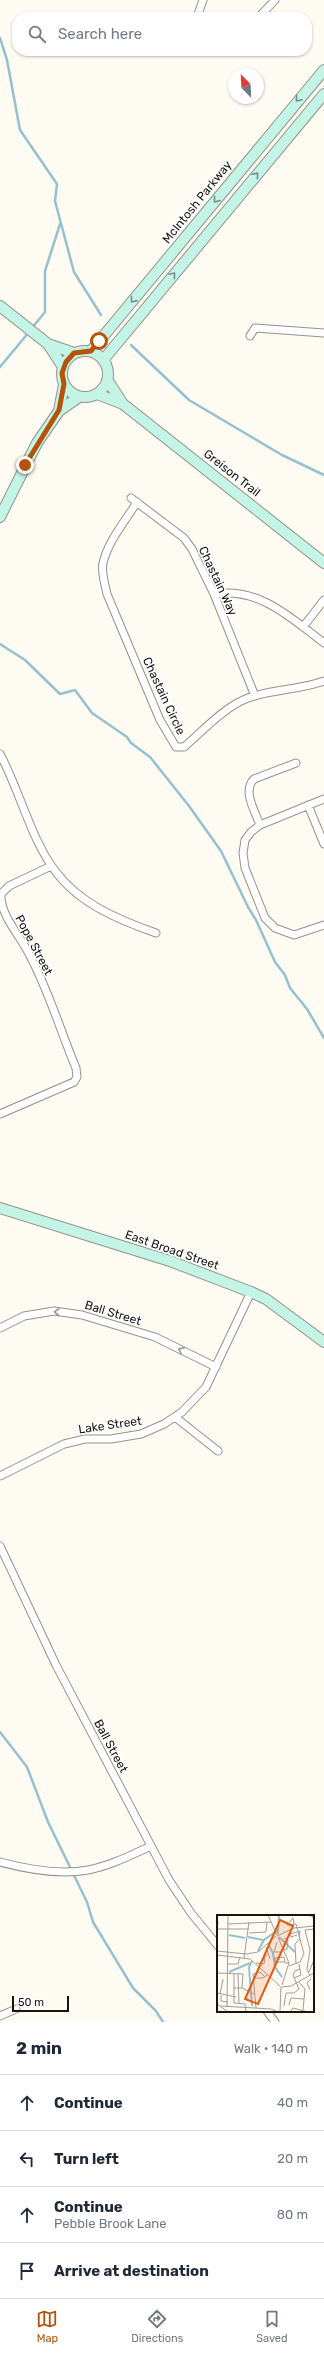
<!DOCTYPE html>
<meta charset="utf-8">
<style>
:root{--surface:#fff;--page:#f6f6f7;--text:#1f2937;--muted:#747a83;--line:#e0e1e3;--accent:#b45309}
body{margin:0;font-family:Rubik,sans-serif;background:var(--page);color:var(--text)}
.compass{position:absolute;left:228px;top:68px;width:36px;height:36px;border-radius:50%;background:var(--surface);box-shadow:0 1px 3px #0004;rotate:336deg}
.scale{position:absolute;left:12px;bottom:10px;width:57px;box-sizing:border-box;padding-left:4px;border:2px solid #151411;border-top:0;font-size:11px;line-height:14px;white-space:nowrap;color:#151411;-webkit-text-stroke:3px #fff;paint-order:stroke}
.stop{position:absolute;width:12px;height:12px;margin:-9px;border:3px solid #b45309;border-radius:50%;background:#fff}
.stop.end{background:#b45309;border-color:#fff;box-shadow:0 1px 4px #0008}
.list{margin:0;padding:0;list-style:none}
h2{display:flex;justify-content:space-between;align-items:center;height:52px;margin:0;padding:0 16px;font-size:17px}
h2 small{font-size:13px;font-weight:400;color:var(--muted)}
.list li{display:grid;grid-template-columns:26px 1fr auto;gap:12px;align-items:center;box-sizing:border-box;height:56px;padding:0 16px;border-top:1px solid var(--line)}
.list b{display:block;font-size:15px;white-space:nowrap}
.list p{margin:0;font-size:13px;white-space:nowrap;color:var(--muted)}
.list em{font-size:13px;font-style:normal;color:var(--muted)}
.icon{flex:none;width:22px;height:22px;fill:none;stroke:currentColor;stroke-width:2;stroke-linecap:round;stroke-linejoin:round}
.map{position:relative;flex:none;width:324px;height:2022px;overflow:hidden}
.search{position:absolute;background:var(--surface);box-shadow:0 1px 3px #0004;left:12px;right:12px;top:12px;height:44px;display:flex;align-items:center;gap:10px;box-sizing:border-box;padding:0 14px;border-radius:16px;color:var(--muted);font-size:15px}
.sheet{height:276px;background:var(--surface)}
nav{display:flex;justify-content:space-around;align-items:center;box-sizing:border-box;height:56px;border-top:1px solid var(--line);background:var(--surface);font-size:11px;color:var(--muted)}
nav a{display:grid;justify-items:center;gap:2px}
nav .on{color:var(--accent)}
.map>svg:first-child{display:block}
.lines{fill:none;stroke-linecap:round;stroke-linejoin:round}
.stream{stroke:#96c1d0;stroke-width:2.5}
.street-casing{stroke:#94928a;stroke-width:9}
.secondary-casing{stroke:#94928a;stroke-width:12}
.street{stroke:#fff;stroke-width:7}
.secondary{stroke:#c4f4e6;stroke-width:10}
.oneway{stroke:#758f86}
.oneway2{stroke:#969594}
.route{stroke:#b45309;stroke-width:5}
.labels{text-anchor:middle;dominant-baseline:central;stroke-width:3.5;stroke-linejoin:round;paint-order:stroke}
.street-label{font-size:12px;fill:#151411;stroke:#fff}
.inset-river{fill:none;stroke:#96c1d0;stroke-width:2}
.inset-road{fill:none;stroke:#a19f99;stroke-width:1}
.view{fill:#e8590c;fill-opacity:0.15;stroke:#e8590c;stroke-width:2}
.inset-edge{fill:none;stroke:#151411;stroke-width:2}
</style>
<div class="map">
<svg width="324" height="2022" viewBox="0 0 324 2022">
<rect width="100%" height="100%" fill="#fefbf3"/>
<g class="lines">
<path class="stream" d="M0,38L7,60L20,130L57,184L55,201L74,272L101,315
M32,328L45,312V271L60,224
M131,345L189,400L282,455L324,475
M0,367L29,332
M0,644L25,660L60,694L75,690L92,713L127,737L131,743L150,757L189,806L221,851L248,907L256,920L275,962L285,975L290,988L307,1009L324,1038
M0,1732L27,1767L48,1822L87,1902L93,1922L133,1988L156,2011L163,2022"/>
<defs>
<path id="street" d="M197,17L203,0
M259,17L275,0
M250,336L255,328L324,333
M131,498L184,538L192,549L214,594L255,696
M137,502C126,520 108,541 103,563C101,573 105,584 107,594L160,720L176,747H184C204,730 224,707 248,698C273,689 299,690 324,681
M214,594C259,587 290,617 324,643
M303,627L324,600
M0,754C20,791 31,840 56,872C80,904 119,920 156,933
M324,799L260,825L251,832L245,840L243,853L245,868L265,918L275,928L294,935L324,925
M308,805L324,844
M260,825C255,811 242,791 254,779L296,763
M0,1114L74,1082L77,1077L76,1068C60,1030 48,988 28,952C19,934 0,915 1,894L9,886L51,866
M0,1328L24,1316L54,1311L82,1315L155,1337L216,1367
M175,1417L218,1451
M0,1476L64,1444L85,1439H111L141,1434L164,1424L182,1412L206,1387L251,1292
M0,1546L56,1665L169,1880L191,1913L218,1946
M0,1862C26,1869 61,1875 88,1870C110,1866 131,1855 151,1846
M267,2011L275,2022
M0,2016L16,2009"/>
<path id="secondary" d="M0,306L48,344L74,353
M48,344L63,367
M62 374a23 23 0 1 1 46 0a23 23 0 1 1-46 0Z
M91,351L324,70
M104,359L324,94
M108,381L123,404L324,563
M97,394L123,404
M59,411L64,384
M0,517L37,443L59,411L79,397
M0,1208L170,1261L251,1292L266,1299L324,1342"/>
</defs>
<use href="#street" class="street-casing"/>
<use href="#secondary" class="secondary-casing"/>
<use href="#street" class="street"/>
<use href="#secondary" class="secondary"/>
</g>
<defs><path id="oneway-chevron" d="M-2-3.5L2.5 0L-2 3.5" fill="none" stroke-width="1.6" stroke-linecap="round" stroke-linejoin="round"/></defs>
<g class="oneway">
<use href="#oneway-chevron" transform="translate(298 99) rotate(130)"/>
<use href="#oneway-chevron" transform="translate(256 175) rotate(-50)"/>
<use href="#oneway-chevron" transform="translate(216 200) rotate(129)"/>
<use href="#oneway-chevron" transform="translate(173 275) rotate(-50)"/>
<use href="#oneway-chevron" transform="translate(133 300) rotate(129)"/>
</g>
<g class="oneway2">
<use href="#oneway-chevron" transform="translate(57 1312) rotate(-177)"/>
<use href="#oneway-chevron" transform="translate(181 1350) rotate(-154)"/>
</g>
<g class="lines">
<path class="route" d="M25,465L59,410L64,384L62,373L66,362L74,353L91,351L99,341"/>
</g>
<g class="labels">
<g class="street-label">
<text transform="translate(197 202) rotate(-51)">McIntosh Parkway</text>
<text transform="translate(232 473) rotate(38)">Greison Trail</text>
<text transform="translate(218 581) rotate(65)">Chastain Way</text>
<text transform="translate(164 696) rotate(65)">Chastain Circle</text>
<text transform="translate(34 945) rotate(62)">Pope Street</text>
<text transform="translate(172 1250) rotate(19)">East Broad Street</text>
<text transform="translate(113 1313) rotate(17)">Ball Street</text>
<text transform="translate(110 1425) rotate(-8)">Lake Street</text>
<text transform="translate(111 1746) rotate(62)">Ball Street</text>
</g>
</g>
<g transform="translate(217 1915)">
<rect width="97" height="97" fill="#fefbf3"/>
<path class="inset-river" d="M61,19L62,0M12,20L28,23M31,22L46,25M62,22L78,37M51,29L56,38L58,52L65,62M41,36L47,25L61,15M12,57L33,48M35,91L32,52L35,46"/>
<path class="inset-road" d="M51,0L60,20M87,0L95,1L97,5M11,9L54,7M1,14H32M0,18L1,6M32,18L49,17L50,7M80,20L74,22L73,19L83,16L82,22M60,21L77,13L97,11M61,22L72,48L65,70M60,27L57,37H65M49,32L53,44M64,35L70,34L71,25L67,23M0,36L29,39L41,37L59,21M0,40L33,44L63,71M27,43L32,7M67,47H58V43L67,42L68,48H72M39,48L47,49L48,40H50M11,49H21L23,42M79,49L78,29L83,24M72,51L83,47L87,39L79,9L70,10L76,3L77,9M92,57L97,45V14L88,15L93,35L90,54L93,61M0,58L26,59L25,73M17,59V88L28,89L29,97M21,59L22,88M36,63H46L50,60M77,63L84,60L82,49M82,67L88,74L86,95M65,72L74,71L97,58M16,73H25L37,79M93,75L90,68L94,64M0,78L19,82M3,79L6,64M4,80V86L11,87M0,89L11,97M72,90L74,83L87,84M4,91L54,94L61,97M67,91L69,78H77L82,74L76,60L78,56L83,54M10,92L11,0M39,93L36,59L43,57L48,62M63,97L64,71M73,97L76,93L91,97"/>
<path class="view" d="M63,5L76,11L41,89L28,84Z"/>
<rect width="97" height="97" class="inset-edge"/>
</g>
</svg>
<svg class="compass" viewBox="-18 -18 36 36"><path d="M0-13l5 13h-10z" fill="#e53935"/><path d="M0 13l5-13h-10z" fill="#747a83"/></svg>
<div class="scale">50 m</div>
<div class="stop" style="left:99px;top:341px"></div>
<div class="stop end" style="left:25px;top:465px"></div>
<div class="search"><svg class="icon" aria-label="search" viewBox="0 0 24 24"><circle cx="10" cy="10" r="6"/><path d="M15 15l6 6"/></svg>Search here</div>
</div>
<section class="sheet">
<h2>2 min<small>Walk · 140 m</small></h2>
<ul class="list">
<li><svg class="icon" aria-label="ahead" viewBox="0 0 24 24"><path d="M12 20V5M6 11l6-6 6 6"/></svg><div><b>Continue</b></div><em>40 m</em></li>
<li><svg class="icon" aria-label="left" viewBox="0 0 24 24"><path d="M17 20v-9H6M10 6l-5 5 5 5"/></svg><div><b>Turn left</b></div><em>20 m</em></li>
<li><svg class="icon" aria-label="ahead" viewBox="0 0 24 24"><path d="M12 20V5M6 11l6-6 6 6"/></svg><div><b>Continue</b><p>Pebble Brook Lane</p></div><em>80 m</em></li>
<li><svg class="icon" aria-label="arrive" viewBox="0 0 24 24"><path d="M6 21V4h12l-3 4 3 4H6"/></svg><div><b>Arrive at destination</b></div></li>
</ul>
</section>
<nav>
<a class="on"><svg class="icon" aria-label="map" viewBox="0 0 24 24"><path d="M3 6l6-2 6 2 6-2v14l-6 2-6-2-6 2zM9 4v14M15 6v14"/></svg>Map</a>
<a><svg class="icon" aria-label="directions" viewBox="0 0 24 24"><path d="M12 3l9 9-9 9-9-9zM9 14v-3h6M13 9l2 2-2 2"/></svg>Directions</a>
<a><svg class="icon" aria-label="saved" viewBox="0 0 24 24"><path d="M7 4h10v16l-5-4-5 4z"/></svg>Saved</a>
</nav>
